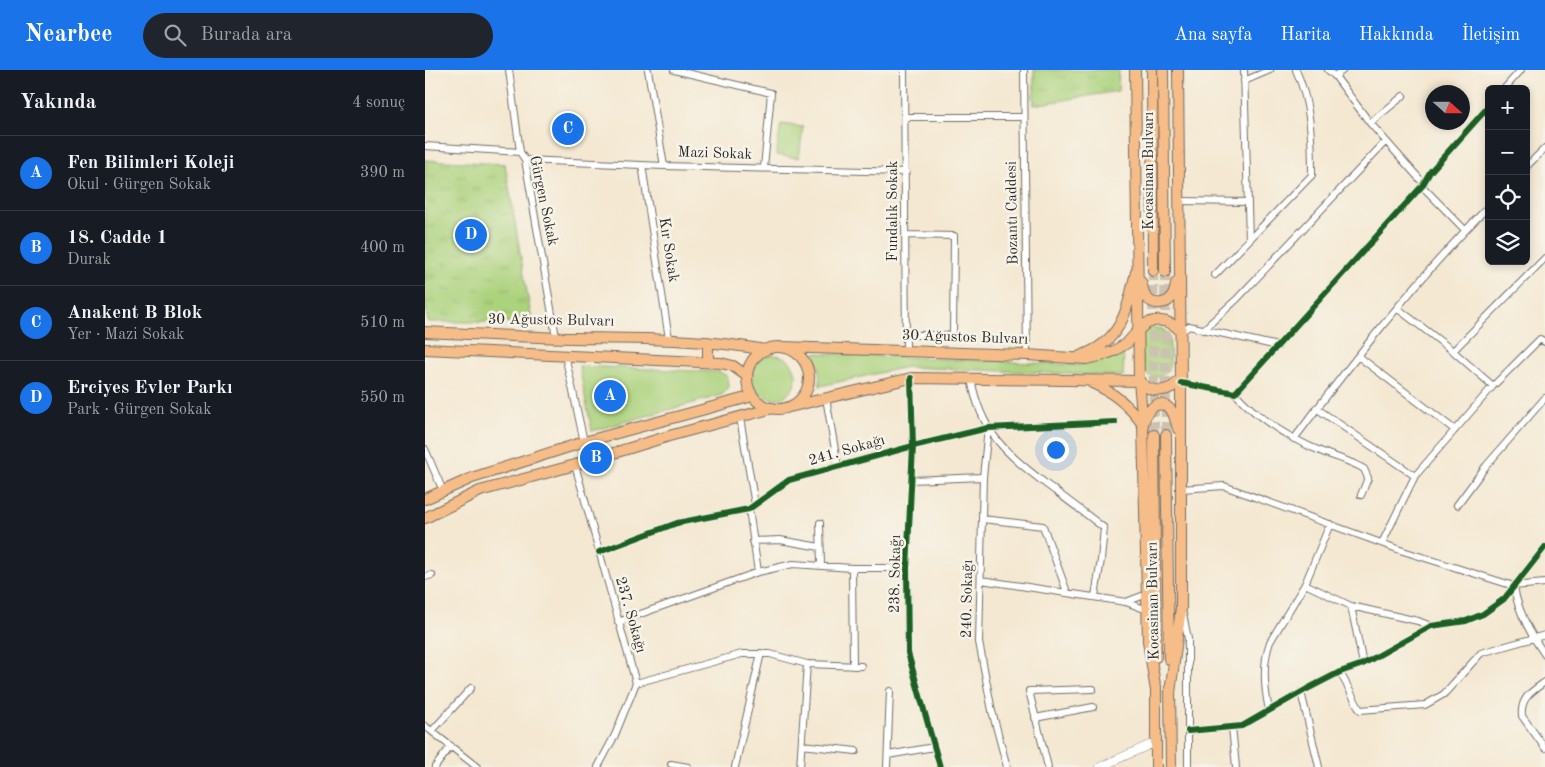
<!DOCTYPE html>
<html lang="tr">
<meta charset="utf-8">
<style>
:root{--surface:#171b24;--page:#20242c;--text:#f1f3f6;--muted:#9ea1a6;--line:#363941;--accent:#1a73e8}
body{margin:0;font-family:"Old Standard TT",serif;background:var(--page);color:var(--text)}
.controls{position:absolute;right:15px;top:15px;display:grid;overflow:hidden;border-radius:8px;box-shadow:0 2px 8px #0003}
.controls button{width:45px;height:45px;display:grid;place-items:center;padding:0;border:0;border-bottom:1px solid var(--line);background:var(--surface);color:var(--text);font:25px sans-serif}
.compass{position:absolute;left:1000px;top:15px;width:45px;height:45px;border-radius:50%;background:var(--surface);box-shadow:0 2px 8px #0003;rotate:111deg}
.you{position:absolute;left:630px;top:379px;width:18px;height:18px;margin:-12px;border:4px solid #fff;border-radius:50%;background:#1a73e8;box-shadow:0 0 0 8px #1a73e833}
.badge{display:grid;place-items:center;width:32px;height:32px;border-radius:50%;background:var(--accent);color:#fff;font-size:16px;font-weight:700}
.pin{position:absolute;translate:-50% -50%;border:2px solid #fff;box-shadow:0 1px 5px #0006}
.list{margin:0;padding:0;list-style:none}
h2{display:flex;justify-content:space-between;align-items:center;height:65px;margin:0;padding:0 20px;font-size:21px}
h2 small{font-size:16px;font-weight:400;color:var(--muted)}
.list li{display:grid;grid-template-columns:32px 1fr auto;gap:15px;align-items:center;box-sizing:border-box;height:75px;padding:0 20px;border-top:1px solid var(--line)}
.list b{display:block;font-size:19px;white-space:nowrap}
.list p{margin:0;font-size:16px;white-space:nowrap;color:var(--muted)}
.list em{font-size:16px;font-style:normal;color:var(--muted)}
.icon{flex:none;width:28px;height:28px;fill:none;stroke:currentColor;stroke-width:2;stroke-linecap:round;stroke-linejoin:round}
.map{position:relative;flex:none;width:1120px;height:697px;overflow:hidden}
header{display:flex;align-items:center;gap:30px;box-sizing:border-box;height:70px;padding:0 25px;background:var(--accent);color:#fff}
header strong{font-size:24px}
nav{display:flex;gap:28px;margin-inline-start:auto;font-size:18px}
.search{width:350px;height:45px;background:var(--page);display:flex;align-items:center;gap:12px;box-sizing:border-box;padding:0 18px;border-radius:28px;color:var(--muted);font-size:19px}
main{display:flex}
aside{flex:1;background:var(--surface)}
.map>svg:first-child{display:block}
.green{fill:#abd27c;stroke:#6b7e54}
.park{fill:url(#park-tufts);stroke:#6b7e54}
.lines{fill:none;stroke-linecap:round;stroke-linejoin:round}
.trunk-tunnel{stroke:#ccc2b1;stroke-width:10;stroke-dasharray:10 5;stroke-linecap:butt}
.minor-casing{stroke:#716d65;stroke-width:8}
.tertiary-casing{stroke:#716d65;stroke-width:9}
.primary-casing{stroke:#716d65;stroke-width:12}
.trunk-casing{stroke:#716d65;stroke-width:12}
.minor{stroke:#fff;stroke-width:6}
.tertiary{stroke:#fff;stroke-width:8}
.primary{stroke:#f7bd88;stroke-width:10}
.trunk{stroke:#f7bd88;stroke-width:10}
.cycleway-casing{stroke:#f7f3e8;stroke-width:9}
.cycleway{stroke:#1b5e20;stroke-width:6}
.labels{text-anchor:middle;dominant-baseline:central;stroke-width:5;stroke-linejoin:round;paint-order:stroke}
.street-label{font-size:15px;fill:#2b2b2b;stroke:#f7f3e8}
</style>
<header>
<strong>Nearbee</strong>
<div class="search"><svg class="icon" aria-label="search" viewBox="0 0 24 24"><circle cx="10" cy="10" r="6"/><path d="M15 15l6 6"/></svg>Burada ara</div>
<nav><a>Ana sayfa</a><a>Harita</a><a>Hakkında</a><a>İletişim</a></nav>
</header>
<main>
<aside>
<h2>Yakında<small>4 sonuç</small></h2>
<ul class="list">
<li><span class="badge">A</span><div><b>Fen Bilimleri Koleji</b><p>Okul · Gürgen Sokak</p></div><em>390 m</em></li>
<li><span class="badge">B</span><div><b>18. Cadde 1</b><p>Durak</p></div><em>400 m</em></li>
<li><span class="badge">C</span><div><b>Anakent B Blok</b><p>Yer · Mazi Sokak</p></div><em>510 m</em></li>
<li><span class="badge">D</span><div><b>Erciyes Evler Parkı</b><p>Park · Gürgen Sokak</p></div><em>550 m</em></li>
</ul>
</aside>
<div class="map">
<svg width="1120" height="697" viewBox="0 0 1120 697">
<defs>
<pattern id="park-tufts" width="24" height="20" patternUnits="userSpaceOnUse" patternTransform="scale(1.25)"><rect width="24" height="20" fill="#abd27c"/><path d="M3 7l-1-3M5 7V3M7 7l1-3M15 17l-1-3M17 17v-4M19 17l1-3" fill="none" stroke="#93b46b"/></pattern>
</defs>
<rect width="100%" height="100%" fill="#f7f3e8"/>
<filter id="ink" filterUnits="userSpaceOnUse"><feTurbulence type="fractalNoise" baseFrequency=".02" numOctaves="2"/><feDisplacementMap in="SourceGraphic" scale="10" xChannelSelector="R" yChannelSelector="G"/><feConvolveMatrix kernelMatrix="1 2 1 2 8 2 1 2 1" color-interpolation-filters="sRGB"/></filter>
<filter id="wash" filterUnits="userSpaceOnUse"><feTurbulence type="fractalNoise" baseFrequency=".0096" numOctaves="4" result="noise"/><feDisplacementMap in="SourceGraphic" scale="20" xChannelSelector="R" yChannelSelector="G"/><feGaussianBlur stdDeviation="1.12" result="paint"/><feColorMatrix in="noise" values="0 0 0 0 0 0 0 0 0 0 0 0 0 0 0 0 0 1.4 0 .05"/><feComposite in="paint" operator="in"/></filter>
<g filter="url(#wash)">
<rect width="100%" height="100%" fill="#f4e8d2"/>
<path class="green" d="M356,54L378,57L374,88L351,85Z
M725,257L737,259C740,261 741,262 743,265C745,270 746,292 744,297C739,310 726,309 717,301L716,263Z
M699,278L698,306L481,297L395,316L394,297L389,283L651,295L675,291Z
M327 307a22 22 0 1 1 44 0a22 22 0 1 1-44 0Z
M154,296L295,302L303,307L304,317L297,325L167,361Z"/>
<path class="park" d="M609,0H694L693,21L609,35Z
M0,90L80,94L107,252H3L0,235Z"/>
</g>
<g filter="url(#ink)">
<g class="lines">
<path class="trunk-tunnel" d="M728,201L729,365
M740,202L741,365"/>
<defs>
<path id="minor" d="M84,0L95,82L100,90L131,267
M223,0L239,96
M249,0L346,23L339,98
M479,0L481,281
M599,0L602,285
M819,0L824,170
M903,0L910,6L945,53L999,114
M910,6L918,0
M819,11L845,0
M1079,19L1096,0
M480,47H599
M945,53L978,26
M0,76L95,82
M100,90L239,96L481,102
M217,95L244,269
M1101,97L1120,78
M997,116L1040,160
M754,131L823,132
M481,165L529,166L528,265H481
M790,205L887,105C887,69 886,34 871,0
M972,238L1028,281L1068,316
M778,260L812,229L961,71
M756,262L764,256L853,276
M1028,281L1120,188
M140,285L159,372
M933,286L1030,360
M486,308L488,376L482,498L483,583L515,697
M546,309C556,362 580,383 621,414C641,429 660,443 679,458L676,490L670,526
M756,313L810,323L997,116L1005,102L1064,36
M810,323C835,351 865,369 900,383C913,388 928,392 939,399L943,408L936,425
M401,328L413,397
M891,338L990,406
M315,348L330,435
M563,358L558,407L554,572L567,641L582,697
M869,369C930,288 993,208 1064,136
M0,379L18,421
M150,395L211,613L190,665L173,697
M486,410L558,407
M756,419L799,416L978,481L1089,516L1120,513
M1032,435L1061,396L1120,328
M324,439L333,502
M557,449L618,456L642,522
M395,453L396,496
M328,471L355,470L395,477
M957,473L990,406L1068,316L1115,269L1120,272
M174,482L252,453L324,439L364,410L488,376L563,358L690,352
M427,498L428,596
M0,507L7,505
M556,510L701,532L722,540
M880,514L926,536L993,551L1006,556
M1089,516C1092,541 1106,565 1120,585
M701,532L722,524
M926,536L938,594
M758,544L763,569V697
M193,552L333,502L368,494L427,498H482
M382,594L436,596
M915,602L935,640L1000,635L1019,624L1056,583L1120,565
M1120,612C1107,621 1095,628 1097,646L1120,678
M211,613L317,584H345L382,594L375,697
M876,622L894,697
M844,640C839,617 837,594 845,572L880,514L905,454
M610,648L668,637
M0,656L52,697
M807,657L811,697
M7,661L46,618
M763,661L817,656L882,619L915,602L938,594L1006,556L1041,551L1058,544L1079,529L1120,477
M377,675L431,681
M463,685L509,677
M246,694L263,697
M10,697L26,676
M310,697L336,583
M462,697L465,621
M623,697L604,621L668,619"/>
<path id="tertiary" d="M675,697L731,672"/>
<path id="primary" d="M0,262C50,264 99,267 149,268C213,269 276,268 340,280
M283,272V292
M357,277L602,285L661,289L675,286L689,281L702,273L713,261
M322 308a31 31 0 1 1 62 0a31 31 0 1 1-62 0Z
M0,279L296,293L308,296L322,306
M655,286C697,272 702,240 711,202
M667,313C688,322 705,336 718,355
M360,338L486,308L714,311
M0,429L47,408L159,372L328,326
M0,448L55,421L150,395L244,366L348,338"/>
<path id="trunk" d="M710,0L714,311L718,355L723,571L731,621
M727,0L728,201
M738,0L740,202
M716,212C718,217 718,223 721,227C728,236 743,235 748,225C750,221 751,217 751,213
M713,261C725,247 744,247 756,262
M714,311C727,325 746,323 756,308
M719,351C722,339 734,327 746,340C750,345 751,353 753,359
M729,365L731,587
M741,365L744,589
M731,616V697
M745,618L746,697
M745,623L756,538V313L753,0"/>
</defs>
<use href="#minor" class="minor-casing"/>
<use href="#tertiary" class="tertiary-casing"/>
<use href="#primary" class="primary-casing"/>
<use href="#trunk" class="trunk-casing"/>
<use href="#minor" class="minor"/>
<use href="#tertiary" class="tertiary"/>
<use href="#primary" class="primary"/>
<use href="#trunk" class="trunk"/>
<defs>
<path id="cycleway" d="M486,308L488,376L482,498L483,583L515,697
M756,313L810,323L997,116L1005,102L1064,36
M174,482L252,453L324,439L364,410L488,376L563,358L690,352
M763,661L817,656L882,619L915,602L938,594L1006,556L1041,551L1058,544L1079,529L1120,477"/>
</defs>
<use href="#cycleway" class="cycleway-casing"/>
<use href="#cycleway" class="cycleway"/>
</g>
</g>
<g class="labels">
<g class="street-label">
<text transform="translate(290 84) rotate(2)">Mazi Sokak</text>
<text transform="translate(724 101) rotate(-90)">Kocasinan Bulvarı</text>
<text transform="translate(118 131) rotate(78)">Gürgen Sokak</text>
<text transform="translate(468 141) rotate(-90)">Fundalık Sokak</text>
<text transform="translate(588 143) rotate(-91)">Bozantı Caddesi</text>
<text transform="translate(243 180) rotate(81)">Kır Sokak</text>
<text transform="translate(126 251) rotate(1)">30 Ağustos Bulvarı</text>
<text transform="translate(540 268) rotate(2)">30 Ağustos Bulvarı</text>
<text transform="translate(422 381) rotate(-16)">241. Sokağı</text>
<text transform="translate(471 504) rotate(-89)">238. Sokağı</text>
<text transform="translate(543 529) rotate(-89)">240. Sokağı</text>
<text transform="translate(729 531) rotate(-91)">Kocasinan Bulvarı</text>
<text transform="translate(205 545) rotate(74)">237. Sokağı</text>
</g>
</g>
</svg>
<div class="controls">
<button>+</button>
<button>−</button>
<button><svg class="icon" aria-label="locate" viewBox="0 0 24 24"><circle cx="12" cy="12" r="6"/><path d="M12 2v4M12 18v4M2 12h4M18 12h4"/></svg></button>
<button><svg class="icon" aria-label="layers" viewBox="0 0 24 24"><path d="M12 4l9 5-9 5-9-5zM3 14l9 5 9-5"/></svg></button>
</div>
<svg class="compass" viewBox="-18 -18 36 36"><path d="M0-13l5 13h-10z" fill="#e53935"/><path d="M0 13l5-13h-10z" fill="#9ea1a6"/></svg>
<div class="you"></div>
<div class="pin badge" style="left:185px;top:326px">A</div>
<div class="pin badge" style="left:171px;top:388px">B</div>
<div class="pin badge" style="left:143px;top:59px">C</div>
<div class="pin badge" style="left:46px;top:165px">D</div>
</div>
</main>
